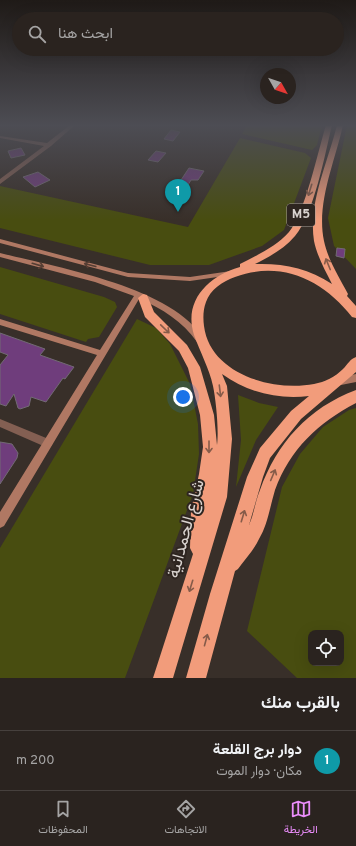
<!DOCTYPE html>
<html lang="ar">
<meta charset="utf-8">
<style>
:root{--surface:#2a231f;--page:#322b28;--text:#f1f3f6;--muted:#a5a4a4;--line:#46403d;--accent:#eb8dfb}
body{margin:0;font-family:Overpass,Vazirmatn,sans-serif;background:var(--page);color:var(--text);direction:rtl}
.controls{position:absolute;right:12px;bottom:12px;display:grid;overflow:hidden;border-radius:8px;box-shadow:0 4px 16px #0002}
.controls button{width:36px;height:36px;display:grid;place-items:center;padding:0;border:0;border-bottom:1px solid var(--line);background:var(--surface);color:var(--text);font:20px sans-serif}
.compass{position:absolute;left:260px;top:68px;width:36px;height:36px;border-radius:50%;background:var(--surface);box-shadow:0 4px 16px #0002;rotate:130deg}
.you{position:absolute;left:183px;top:397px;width:14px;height:14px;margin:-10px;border:3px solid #fff;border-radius:50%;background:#1a73e8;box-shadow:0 0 0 6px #1a73e833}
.badge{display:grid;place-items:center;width:26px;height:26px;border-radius:50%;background:var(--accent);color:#fff;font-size:13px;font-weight:700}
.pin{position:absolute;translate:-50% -33px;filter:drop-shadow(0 1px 2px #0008)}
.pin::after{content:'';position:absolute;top:21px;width:14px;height:12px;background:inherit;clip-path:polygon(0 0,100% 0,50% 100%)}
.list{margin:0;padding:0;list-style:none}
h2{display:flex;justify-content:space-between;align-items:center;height:52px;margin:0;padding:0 16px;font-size:17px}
h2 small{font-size:13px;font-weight:400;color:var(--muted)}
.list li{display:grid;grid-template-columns:26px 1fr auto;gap:12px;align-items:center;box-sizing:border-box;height:60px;padding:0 16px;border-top:1px solid var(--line)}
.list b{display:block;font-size:15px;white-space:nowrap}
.list p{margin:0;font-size:13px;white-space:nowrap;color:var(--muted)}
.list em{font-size:13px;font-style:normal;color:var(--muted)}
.icon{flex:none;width:22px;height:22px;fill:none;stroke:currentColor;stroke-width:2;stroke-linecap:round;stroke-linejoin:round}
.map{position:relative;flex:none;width:356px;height:678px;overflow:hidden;direction:ltr}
.search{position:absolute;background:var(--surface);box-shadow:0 4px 16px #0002;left:12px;right:12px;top:12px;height:44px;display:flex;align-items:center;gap:10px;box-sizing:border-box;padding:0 14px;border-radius:22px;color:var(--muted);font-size:15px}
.sheet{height:112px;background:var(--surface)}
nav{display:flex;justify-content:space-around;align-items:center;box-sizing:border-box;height:56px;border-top:1px solid var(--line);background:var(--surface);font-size:11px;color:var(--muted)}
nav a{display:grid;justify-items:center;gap:2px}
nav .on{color:var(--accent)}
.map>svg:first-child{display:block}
.green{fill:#484d10;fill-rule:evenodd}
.building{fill:#6f3d7c;stroke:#726a74}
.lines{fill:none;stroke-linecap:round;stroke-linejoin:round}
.street{fill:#835f52;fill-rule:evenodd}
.secondary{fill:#b07863;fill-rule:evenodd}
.highway{fill:#f29c7b;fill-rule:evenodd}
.oneway{stroke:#865b49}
.oneway2{stroke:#553e34}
.labels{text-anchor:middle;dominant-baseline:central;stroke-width:4;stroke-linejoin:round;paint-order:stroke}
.shield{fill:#2e2520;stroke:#a69f9a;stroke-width:1}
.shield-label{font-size:13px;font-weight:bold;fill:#d9d3cf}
.near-street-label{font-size:17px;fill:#d9d3cf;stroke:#2e2520}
</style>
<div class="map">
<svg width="356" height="678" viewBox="0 0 356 678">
<rect width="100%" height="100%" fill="#382f29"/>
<path class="green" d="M247,125H322L317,145L312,150L242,134Z
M347,125H356V269L334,246L328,218Z
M240,138L305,153L311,158L284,230L262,246L209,265H150L0,228V186L188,227Z
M0,267L104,297L115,302L117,307L99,337L88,339L86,342L0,314Z
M137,319L156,328L170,344L190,384L198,424L199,454L193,494L125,678H0V548Z
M238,395L259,403L278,407L256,440L236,487L241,440Z
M356,408V678H297L247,631L282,487L300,454L323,427L349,410ZM311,633H341V663H311Z"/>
<path class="building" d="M171,130L180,132L173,141L164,139Z
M21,148L25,155L11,158L8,151Z
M156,151L166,153L158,162L148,160Z
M189,168L204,171L198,180H191L188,185L179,183Z
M38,172L50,180L35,187L23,177Z
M337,248L345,249L344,258L336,256Z
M0,333L45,349L40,355L74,367L65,379L63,378L46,402L31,397L29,406L20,409L18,408L14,394L6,406L0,404V365L8,355L0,352Z
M0,442L12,444L18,453L17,458L0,484Z"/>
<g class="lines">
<path class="street" d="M70,125H75L51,146L0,184V179L44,146L0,138V136L47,143Z
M0,419L51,440L53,443L51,446L48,448L0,427Z"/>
<path class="secondary" d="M0,239L128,273L190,277L231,271L234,273L231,275L190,281L128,277L0,243Z
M0,253C55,267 175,287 204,340L203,342H197C183,322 162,308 139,299L4,526L0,528V512L97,355L0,325V319L100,350L134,296L95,282L0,257Z
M356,374V382L336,386L333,385L332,382L333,379L336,378Z"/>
<path class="highway" d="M326,125H332C325,154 314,214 295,236C284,249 269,257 255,264C283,263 308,268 332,284C325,270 317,256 314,241C308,203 328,162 337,125H343C335,162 316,203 324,241C328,260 339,277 348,294L347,296L356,306V318L352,317C323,280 281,260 235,277C223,281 210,290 206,302C203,310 203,318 204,326C210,374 273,392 314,384C325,382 335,377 343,369C348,364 350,359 356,357V372L301,419L270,458L263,477L249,525C254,514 255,502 260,490C277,443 308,408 356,390V403C318,423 290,449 275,490C270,506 268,524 259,539C254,550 245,559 238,569L235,571L206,678H186L210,594L247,477L260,448L291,411L309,396C278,400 247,392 222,374L227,386L232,439L227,497L173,678H153L193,554L190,548L191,511L199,474L203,447L200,415L188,368L179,351L145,317L138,298L143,294L147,295L154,312L187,345L200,367L214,415L217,445C219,431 216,400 213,386C209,368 200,352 194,335C183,300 209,276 240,267V264C257,255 276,247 289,232C305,213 318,151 326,125Z"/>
</g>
<defs><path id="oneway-shaft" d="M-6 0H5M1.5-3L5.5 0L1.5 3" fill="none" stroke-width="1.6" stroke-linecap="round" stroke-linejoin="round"/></defs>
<g class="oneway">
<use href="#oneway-shaft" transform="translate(310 190) rotate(107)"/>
<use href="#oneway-shaft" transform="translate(328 264) rotate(-112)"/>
<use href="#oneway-shaft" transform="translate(165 329) rotate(44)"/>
<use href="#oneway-shaft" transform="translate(220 391) rotate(83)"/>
<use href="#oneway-shaft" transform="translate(209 447) rotate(90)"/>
<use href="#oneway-shaft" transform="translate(273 475) rotate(-67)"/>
<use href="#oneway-shaft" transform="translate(243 516) rotate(-73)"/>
<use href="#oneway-shaft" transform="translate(191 586) rotate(107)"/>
<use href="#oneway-shaft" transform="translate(206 640) rotate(-75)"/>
</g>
<g class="oneway2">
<use href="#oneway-shaft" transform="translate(38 265) rotate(16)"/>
<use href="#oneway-shaft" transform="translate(90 265) rotate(-165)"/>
</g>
<linearGradient id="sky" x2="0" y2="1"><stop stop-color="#1f1a17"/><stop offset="0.57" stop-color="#4d4d54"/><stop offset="1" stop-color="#4d4d54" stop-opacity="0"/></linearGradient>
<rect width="356" height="220" fill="url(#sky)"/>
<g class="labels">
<rect class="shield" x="287" y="204" width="28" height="22" rx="3"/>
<g class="shield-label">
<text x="301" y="215">M5</text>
</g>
<g class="near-street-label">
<text transform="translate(187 529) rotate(-75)">شارع الحمدانية</text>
</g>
</g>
</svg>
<div class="controls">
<button><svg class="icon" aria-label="locate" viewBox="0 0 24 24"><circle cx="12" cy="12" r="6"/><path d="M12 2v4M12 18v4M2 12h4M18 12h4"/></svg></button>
</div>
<svg class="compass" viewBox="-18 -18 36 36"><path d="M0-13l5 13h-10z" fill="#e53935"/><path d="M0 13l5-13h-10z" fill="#a5a4a4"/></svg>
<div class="you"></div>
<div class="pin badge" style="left:178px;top:212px;background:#0f9aa8">1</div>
<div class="search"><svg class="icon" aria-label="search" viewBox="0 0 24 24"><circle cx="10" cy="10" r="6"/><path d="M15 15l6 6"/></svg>ابحث هنا</div>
</div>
<section class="sheet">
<h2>بالقرب منك<small></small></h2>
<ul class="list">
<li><span class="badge" style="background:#0f9aa8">1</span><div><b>دوار برج القلعة</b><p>مكان · دوار الموت</p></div><em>200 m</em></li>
</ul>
</section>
<nav>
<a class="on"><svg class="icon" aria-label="map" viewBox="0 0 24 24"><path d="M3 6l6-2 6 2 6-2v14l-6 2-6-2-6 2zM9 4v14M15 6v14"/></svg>الخريطة</a>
<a><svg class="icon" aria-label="directions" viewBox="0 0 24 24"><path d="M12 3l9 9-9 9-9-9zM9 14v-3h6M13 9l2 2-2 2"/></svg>الاتجاهات</a>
<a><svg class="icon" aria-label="saved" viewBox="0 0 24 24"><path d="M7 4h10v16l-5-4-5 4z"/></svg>المحفوظات</a>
</nav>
